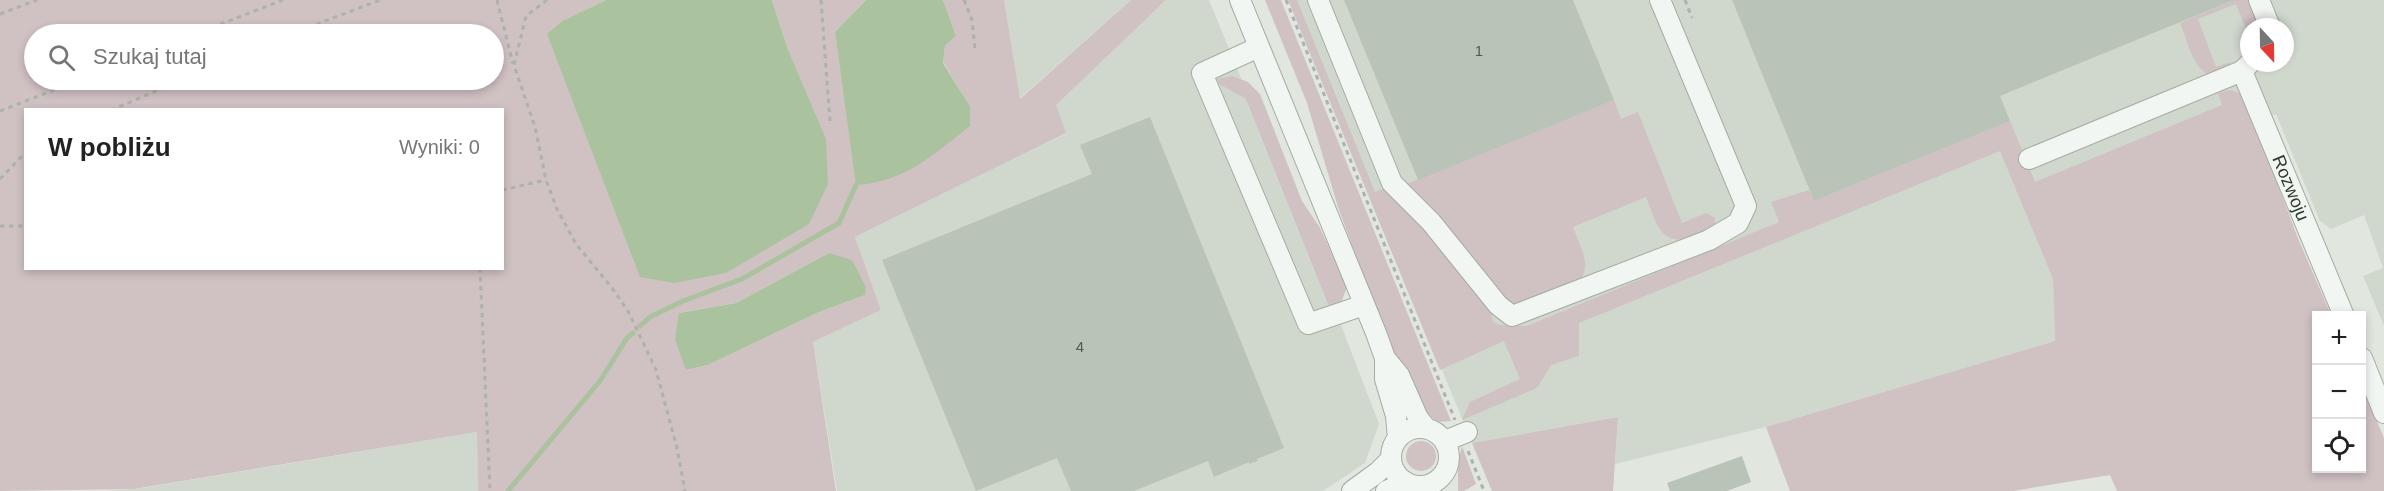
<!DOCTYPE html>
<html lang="pl">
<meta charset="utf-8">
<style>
:root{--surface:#fff;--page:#f2f2f2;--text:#222;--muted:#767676;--line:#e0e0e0}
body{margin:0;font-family:Arial,sans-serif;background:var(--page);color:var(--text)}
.controls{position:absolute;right:18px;bottom:18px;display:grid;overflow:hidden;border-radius:0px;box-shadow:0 3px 9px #0003}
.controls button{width:54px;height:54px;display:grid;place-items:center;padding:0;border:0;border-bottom:2px solid var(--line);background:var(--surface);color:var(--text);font:30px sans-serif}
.compass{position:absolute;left:2240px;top:18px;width:54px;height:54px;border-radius:50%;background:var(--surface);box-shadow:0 3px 9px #0003;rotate:158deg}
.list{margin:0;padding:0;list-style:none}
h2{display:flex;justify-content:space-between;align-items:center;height:78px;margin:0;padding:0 24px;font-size:26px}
h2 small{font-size:20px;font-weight:400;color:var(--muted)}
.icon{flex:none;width:33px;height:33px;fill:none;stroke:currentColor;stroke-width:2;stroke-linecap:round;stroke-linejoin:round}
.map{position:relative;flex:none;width:2384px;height:491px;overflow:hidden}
.search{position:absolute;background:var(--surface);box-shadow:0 3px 9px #0003;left:24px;top:24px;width:480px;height:66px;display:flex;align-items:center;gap:15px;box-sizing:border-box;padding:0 21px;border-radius:33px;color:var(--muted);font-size:22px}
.panel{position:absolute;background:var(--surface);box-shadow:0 3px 9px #0003;left:24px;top:108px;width:480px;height:162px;border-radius:0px}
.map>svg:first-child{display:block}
.built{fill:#d0d8ce;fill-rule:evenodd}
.green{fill:#d0c1c3;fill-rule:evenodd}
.water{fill:#aac39e}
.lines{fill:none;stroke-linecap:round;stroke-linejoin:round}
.stream{stroke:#aac39e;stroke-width:5}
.building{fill:#bac3b7}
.minor-casing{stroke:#a4ada1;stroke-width:22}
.path{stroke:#abb3aa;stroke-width:3;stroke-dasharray:4.5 4.5;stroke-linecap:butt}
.minor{stroke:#f2f6f2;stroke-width:20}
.labels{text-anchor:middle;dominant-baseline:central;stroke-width:6;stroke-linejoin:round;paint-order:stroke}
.number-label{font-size:15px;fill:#515e4d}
.street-label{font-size:18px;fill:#2e3c2a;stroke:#f0f5ef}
</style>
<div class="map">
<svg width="2384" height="491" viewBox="0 0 2384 491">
<rect width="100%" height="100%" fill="#e1e7df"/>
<path class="built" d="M1004,0H1131L1019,99Z
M1166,0H1209L1316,260L1379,424L1365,463L1323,491H837L813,342L881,310L855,237L1065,134L1055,105Z
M1291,0H2384V326L2363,276L2383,268L2364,215L2331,229L2320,221L2276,114L2262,118L2053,279L2055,341L1766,427L1615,464L1618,417L1472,443ZM2249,27H2285V63H2249Z
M477,432L478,491H105L143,488Z"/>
<path class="green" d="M0,0H606L564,20L788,50L772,0H866L835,32L857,185L970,106L943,62L945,46L956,36L943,0H1004L1020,99L1131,0H1166L1056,105L1066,133L855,237L881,310L813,342L836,491H478L477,432L134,489L0,491ZM34,34H494V80H34ZM26,110H502V268H26ZM829,253L865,295L817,313L708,365L686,370L679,313L736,303Z
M1265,0H1281L1451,421L1438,422L1427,414L1411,388L1380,322L1338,207L1307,103Z
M1288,0H1297L1375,192L1387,187L1440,243L1489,305L1493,322L1500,325L1527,326L1779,222L1771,202L1809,190L1814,201L2010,121L2035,182L2222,105L2218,93C2230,89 2235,89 2245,98L2297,236L2331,315L2316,316V468H2362V386L2384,438V491H2117L2110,475L2013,491H1790L1766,427L2055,341L2053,279L2000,151L1579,323V356L1551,365L1537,388L1462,420L1470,402L1520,379L1504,341L1440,370Z
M2234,0H2251L2261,27H2249V36L2236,4L2198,19L2216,67L2230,62L2228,69L2209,75C2192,67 2187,39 2180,23Z
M1232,76L1248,82L1260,94L1302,201L1320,228L1347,287L1341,303L1330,309L1246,99L1219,84L1217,79Z
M1614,100L1621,119L1638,112L1682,223L1706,213L1715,218V225C1709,231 1701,233 1693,236C1661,249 1656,222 1646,197L1573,227C1579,246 1594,265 1578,283L1513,307L1474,260L1404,185Z
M1618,417L1613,491H1492L1472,443Z
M1406 456a15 15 0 1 1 30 0a15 15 0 1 1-30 0Z
M1462,446L1476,484L1464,491H1458V462Z"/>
<path class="water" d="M606,0H772L788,50L826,139L828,184L809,224L726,273L674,283L640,277L547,34L564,20Z
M866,0H943L956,36L945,46L943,63L970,106V126C933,155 905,182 856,185L835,32Z
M829,253L852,260L866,287L865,295L817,313L708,365L686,370L675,339L679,313L736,303Z"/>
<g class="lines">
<path class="stream" d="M640,326L650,317L683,301L742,279L839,223L856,185
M508,491L600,381L627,338L633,333"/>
</g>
<path class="building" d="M1344,0H1573L1614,100L1418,180Z
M1732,0H2234L2000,96L2010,121L1814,201Z
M1150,117L1284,448L1257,459L1258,461L1249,464V462L1214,477L1208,461L1134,491H1071L1057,458L976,491L882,260L1092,174L1080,145Z
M1742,456L1751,482L1727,491H1670L1667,483Z"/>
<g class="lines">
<defs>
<g id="minor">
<path d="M1240,0L1376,333L1385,358V379L1396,416L1398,438"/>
<path d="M1318,0L1392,183L1431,222L1498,305L1512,316L1709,240L1738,223L1746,206L1660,0"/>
<path d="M2259,0L2270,27"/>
<path d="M1259,47L1202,73L1308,324L1364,305"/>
<path id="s1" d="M2250,63L2242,71L2344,316"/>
<path d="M2029,159L2242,71"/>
<path d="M1385,358L1399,375L1418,418L1426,428"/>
<path d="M2362,358L2384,413"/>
<circle cx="1420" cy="457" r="29"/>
<path d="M1445,441L1467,432"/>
<path d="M1352,491L1378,472L1391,459"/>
<path d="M1386,491L1406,482"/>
</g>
</defs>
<use href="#minor" class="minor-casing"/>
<path class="path" d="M497,0L513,64
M547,0L526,16L514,65L535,127L546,180L557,209L576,244L612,288L628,311L656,370L677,448L685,491
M821,0L830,121
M964,0L972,20L975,49
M1286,0L1455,420
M1685,0L1692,18
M0,14L37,0
M195,34L283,0
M291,34L380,0
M111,110L183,80
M0,111L80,80
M0,179L26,152
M502,190L546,180
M0,226H26
M480,268L490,491
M1468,451L1484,491"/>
<use href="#minor" class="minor"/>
</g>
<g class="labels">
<g class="number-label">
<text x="1479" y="50">1</text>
<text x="1080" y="346">4</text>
</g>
<g class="street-label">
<text stroke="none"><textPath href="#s1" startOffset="138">Rozwoju</textPath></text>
</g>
</g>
</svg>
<div class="controls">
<button>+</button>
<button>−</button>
<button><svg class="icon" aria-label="locate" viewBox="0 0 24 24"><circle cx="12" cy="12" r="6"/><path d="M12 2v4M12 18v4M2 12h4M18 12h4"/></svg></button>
</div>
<svg class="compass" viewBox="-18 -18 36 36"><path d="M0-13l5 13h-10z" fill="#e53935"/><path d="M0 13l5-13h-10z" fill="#767676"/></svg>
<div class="search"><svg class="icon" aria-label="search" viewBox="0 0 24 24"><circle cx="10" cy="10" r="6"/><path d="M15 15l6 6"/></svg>Szukaj tutaj</div>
<section class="panel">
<h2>W pobliżu<small>Wyniki: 0</small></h2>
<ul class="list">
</ul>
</section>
</div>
